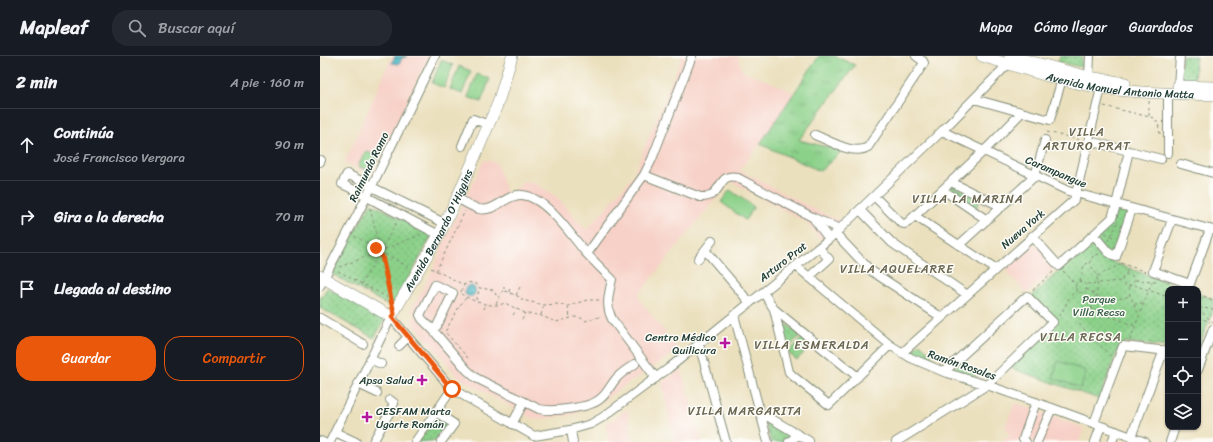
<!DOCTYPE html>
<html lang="es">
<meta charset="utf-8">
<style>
:root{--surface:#171b24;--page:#242831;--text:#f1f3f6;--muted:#9ea1a6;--line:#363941;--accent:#ea580c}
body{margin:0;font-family:Sriracha,sans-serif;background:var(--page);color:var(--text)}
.controls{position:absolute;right:12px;bottom:12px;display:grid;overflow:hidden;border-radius:8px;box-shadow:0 1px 3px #0004}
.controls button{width:36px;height:36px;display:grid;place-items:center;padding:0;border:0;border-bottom:1px solid var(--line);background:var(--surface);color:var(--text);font:20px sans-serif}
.stop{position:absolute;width:12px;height:12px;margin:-9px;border:3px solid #ea580c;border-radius:50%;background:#fff}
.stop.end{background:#ea580c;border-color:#fff;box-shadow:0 1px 4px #0008}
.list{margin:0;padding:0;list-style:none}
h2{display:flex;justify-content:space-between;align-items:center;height:52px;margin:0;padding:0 16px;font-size:17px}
h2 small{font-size:13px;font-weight:400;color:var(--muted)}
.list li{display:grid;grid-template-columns:26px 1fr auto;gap:12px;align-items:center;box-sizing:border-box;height:72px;padding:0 16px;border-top:1px solid var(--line)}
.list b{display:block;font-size:15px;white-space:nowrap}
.list p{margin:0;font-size:13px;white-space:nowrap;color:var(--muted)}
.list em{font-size:13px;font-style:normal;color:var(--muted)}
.actions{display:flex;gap:8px;padding:12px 16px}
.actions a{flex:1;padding:9px 0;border:1px solid var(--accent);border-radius:16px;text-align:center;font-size:14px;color:var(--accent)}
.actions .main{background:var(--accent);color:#fff}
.icon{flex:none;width:22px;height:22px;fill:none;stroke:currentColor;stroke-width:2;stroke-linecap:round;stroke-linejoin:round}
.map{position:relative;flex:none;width:893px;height:386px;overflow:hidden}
header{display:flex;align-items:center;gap:24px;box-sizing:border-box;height:56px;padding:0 20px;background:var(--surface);border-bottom:1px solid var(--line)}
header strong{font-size:19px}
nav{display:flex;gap:22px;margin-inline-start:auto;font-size:14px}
.search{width:280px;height:36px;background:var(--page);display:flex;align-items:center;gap:10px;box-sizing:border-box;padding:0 14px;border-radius:16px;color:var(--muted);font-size:15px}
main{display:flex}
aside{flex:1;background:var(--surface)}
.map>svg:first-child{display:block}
.built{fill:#f7d1c7}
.grass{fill:url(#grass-tufts);stroke:#56875f}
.park{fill:url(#park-dots);stroke:#56875f}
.garden{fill:#8cd18a;stroke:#56875f}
.water{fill:url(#water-rules);stroke:#347a7d}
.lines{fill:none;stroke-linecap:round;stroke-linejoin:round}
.minor-casing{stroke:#858e79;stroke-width:10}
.major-casing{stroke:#858e79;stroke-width:12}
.path{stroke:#858e79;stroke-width:1;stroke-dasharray:3 3;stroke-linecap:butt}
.minor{stroke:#fff;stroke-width:8}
.major{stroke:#fff;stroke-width:11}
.route{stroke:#ea580c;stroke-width:5}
.poi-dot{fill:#b5179e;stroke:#fdfcf7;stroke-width:1.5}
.labels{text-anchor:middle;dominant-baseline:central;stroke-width:3;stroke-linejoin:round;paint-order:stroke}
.street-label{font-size:11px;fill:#1f3d34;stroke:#fdfcf7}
.park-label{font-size:11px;fill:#3a624a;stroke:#fdfcf7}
.poi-label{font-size:11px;fill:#1f3d34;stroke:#fdfcf7;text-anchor:end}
.neighbourhood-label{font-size:12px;letter-spacing:1px;fill:#6a6652;stroke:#fdfcf7}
</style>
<header>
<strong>Mapleaf</strong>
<div class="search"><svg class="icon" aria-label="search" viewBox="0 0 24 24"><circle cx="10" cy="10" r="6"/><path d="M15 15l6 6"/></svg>Buscar aquí</div>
<nav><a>Mapa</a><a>Cómo llegar</a><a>Guardados</a></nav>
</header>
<main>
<aside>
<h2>2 min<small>A pie · 160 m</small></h2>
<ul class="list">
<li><svg class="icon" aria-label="ahead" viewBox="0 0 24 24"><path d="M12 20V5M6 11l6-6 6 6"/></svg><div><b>Continúa</b><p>José Francisco Vergara</p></div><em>90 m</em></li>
<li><svg class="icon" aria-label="right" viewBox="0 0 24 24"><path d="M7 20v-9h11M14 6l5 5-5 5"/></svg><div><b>Gira a la derecha</b></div><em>70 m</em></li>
<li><svg class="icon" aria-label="arrive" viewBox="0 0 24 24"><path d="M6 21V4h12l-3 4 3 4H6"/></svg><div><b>Llegada al destino</b></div></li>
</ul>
<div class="actions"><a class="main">Guardar</a><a>Compartir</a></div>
</aside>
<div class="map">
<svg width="893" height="386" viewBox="0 0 893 386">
<defs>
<pattern id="grass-tufts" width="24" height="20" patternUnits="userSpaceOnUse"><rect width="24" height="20" fill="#8cd18a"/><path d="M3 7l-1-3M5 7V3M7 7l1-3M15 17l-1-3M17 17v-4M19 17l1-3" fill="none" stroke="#72ab72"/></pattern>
<pattern id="park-dots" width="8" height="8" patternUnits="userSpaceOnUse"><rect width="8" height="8" fill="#8cd18a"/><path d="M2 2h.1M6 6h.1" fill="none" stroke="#72ab72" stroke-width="1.8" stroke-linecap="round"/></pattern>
<pattern id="water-rules" width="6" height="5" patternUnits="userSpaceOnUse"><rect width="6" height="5" fill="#4ab7c6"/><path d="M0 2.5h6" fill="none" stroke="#3d96a2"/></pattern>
</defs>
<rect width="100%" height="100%" fill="#fdfcf7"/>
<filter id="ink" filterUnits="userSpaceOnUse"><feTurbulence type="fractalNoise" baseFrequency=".025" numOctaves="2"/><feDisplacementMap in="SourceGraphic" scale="8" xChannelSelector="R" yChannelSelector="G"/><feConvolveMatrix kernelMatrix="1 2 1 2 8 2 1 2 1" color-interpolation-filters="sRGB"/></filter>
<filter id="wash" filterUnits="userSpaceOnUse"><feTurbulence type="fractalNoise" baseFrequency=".012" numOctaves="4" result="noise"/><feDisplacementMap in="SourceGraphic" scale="16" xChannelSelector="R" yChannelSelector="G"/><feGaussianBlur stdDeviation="0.9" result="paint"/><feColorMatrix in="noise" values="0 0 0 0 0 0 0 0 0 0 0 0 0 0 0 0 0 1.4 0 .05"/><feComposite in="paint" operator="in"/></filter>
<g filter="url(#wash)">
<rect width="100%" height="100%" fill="#ebe0be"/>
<path class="built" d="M72,0H109L51,120L25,106Z
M362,0H418L422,15L458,29L474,37L440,88L419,114L494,153L522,166L502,184L486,166L410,125L319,238V243L359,294L277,348L254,358L215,364L138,321L91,264L97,259L91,255L115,209L126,182L164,104L171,105L177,108L186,137H189L199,131L203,125L214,127L237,141L258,166L267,174L313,120Z
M714,187L736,211L707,237L685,214Z
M361,312L382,386H354L342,327Z
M695,347L764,372L759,386H681L690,380L685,371Z
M307,353L313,386H288L286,369Z"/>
<path class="grass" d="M499,0H514L535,9L479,84L522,95L500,115L440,88Z
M600,287L621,310L589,297Z
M643,305L657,322L631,314Z"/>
<path class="park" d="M740,0H762L761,11L738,6Z
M862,0H876L874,23L860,22Z
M633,129L661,143L655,154L627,135Z
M51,147L112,179L73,252L12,218Z
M796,152L809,155L792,206L865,233H848V291L805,286L799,291L779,343L691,312L738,266L712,240L792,166Z
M7,232L65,263L54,282L0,252V243Z
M878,238L893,243V255L878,292Z
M458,260L480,280L466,294Z
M117,360L131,369L120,384L98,386Z
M444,361L470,376L471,383L466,386H451Z"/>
<path class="garden" d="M121,4L133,9L124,32L112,27Z
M139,10L151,15L142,38L130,33Z
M157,18L170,23L161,46L148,41Z
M46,95L58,101L51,116L38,110Z
M410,134L434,151L425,164L401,146Z
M482,282L490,290L477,304L468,297Z
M738,305L766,315L761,332L733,322Z"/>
<path class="water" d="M75,0H87L86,1L82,2L79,8L72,7Z
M144.5 235a5.5 5.5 0 1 1 11 0a5.5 5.5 0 1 1-11 0Z"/>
</g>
<g filter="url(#ink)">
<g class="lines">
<defs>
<path id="minor" d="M769,21L770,0
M858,30L860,0
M654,43L730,64L742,23
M622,75L748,135L893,174
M495,79C510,85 534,100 548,91L604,7L603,5L596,0
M769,85L841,103
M142,90L153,63L169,69
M848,97V37
M0,106L1,104
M861,108L893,117
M324,119L380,141C404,142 396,117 416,121L494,162L520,173
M631,126L682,151
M52,131L124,167
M623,134L667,164
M47,140L22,128L27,118L52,130
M554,140L581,167L584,168L587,167L668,91L702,56
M47,141L119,179
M137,142C144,146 152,151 159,153C175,157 187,137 202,139C226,141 251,179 266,197C275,206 283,215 292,223C289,238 285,249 292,263L336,322
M540,154L572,187L646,238
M595,160L675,213
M494,163L509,183
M852,164L833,215L870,228L890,173
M516,178L550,214L621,261
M774,179L788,196L796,201L812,153
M712,180L739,210L792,162L796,149L809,95
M639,189L715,120L725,84
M385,194L430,247
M267,198L324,119L332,103L372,0
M378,203L392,185
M476,210L570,289L591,302L624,316L667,329L732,352L825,386
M489,221L509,203L499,192
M115,229L133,237L117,270L113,274L102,263L100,259Z
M0,230L47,140L115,0
M443,236L454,253L469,316L473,320L509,349L570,289
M454,253L538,321
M414,259L448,386
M0,262L43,288
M113,274L147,314L156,322L219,353C232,356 270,352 280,343C287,338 290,330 295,324C300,317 308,313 315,308
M379,288L406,386
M79,290L88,281
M582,297L754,144L756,138L781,32
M50,303L61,308
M878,314L893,273
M38,328L57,337
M116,356L134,368L121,386
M440,356L489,385
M774,367L803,290L848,295
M192,368L204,346
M251,374L253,386
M15,376L36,386
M214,380L250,374L271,368L283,361L349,312L509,183L622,75L691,5
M811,381L844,294
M0,385L3,386
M10,386L71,261L132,333L214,380
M53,386L73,350L74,347L70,344
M95,386L132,333
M469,386L478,379
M576,386L667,329L733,266L707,240L624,316
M706,386L703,383L716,346
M717,386L732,352
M775,386L781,370
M792,386L796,375
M850,386L855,371"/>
<g id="major">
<path id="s1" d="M662,0C701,12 742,26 783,32C819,38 856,37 893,39"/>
<path d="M690,0L769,21L805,27"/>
<path d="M858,30L893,31"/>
<path id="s2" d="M0,220L71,261L119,179L137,142L178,47L192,0"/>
</g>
</defs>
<use href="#minor" class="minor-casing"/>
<use href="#major" class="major-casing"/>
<path class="path" d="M784,50L834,62L838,67L840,78
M829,60V45
M727,76L761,84
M50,152L59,190
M785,177L795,182
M34,180L56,192
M788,185L798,166
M55 195a5 5 0 1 1 10 0a5 5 0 1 1-10 0Z
M63,191L77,165
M65,193L102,178
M65,198L89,211
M61,200L71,243
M801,207L826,216
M19,211L56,197
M111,212L144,229C150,224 156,227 160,232L173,234L176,239L180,238
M18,215L67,241L64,246
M116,215L145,155
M743,215L752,225L757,227
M806,217L809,211
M802 224a6 6 0 1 1 12 0a6 6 0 1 1-12 0Z
M777,220L802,208
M815,224L836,225
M760,225L764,209L770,206
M755.5 231a5.5 5.5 0 1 1 11 0a5.5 5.5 0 1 1-11 0Z
M767,228L801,225
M41,229L58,199
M814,229L848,241
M184,230V234
M809,231L810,240L819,259
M766,233C786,245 788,246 810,240
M713,234L734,215
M141,236L144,229
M189,236L190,231
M141,238C152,245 172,253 185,247L207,258L219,259L236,266L255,261L261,262L265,265L282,260
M878,238L893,244
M196,239L200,231
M146,242L140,249L125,276L148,302
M156,244L160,232
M176,248L183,234L202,242V244L224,249L239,248L248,250L267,244H280
M814,248L823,247
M878,250L882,240
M248,251L250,261
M879,252L893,253
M164,253L166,248
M771,253C776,244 779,232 777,221C776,215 771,212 770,206L773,200L779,198
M878,253L893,266
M193,259L197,253
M221,259L224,249
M739,260C748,249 745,243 757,234
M878,261L890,266
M202,264L205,257
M810,284L833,223
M791,300L760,269L759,266L771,253L815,270"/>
<use href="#minor" class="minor"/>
<use href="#major" class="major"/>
</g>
</g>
<g class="lines" filter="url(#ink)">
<path class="route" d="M56,192L55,195L56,198L62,200L74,258L72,261L132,333"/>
</g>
<g class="poi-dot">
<path d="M403 281h4v4h4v4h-4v4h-4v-4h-4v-4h4z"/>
<path d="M100 318h4v4h4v4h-4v4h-4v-4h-4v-4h4z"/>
<path d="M45 355h4v4h4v4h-4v4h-4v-4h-4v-4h4z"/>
</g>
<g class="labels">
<g class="street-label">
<text stroke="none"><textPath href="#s1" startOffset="142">Avenida Manuel Antonio Matta</textPath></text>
<text transform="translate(49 111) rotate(-64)">Raimundo Romo</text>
<text transform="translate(736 116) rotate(23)">Carampangue</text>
<text transform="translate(703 173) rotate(-41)">Nueva York</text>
<text stroke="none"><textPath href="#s2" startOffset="181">Avenida Bernardo O'Higgins</textPath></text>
<text transform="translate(463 206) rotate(-38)">Arturo Prat</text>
<text transform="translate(642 309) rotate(19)">Ramón Rosales</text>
</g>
<g class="park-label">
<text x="779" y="243">Parque<tspan x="779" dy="13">Villa Recsa</tspan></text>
</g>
<g class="poi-label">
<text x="396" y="281">Centro Médico<tspan x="396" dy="13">Quilicura</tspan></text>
<text x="93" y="324">Apsa Salud</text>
<text x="56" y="355" text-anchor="start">CESFAM Marta<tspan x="56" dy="13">Ugarte Román</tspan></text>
</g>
<g class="neighbourhood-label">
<text x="767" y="76">VILLA<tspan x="767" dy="14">ARTURO PRAT</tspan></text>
<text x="648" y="143">VILLA LA MARINA</text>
<text x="577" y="213">VILLA AQUELARRE</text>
<text x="761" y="281">VILLA RECSA</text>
<text x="492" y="289">VILLA ESMERALDA</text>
<text x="425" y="355">VILLA MARGARITA</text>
</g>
</g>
</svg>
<div class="controls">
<button>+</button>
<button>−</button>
<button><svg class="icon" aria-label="locate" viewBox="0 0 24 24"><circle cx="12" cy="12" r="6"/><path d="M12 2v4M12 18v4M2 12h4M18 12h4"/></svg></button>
<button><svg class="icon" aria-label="layers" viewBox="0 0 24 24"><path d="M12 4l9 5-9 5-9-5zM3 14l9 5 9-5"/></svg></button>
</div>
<div class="stop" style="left:132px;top:333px"></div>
<div class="stop end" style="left:56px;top:192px"></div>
</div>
</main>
